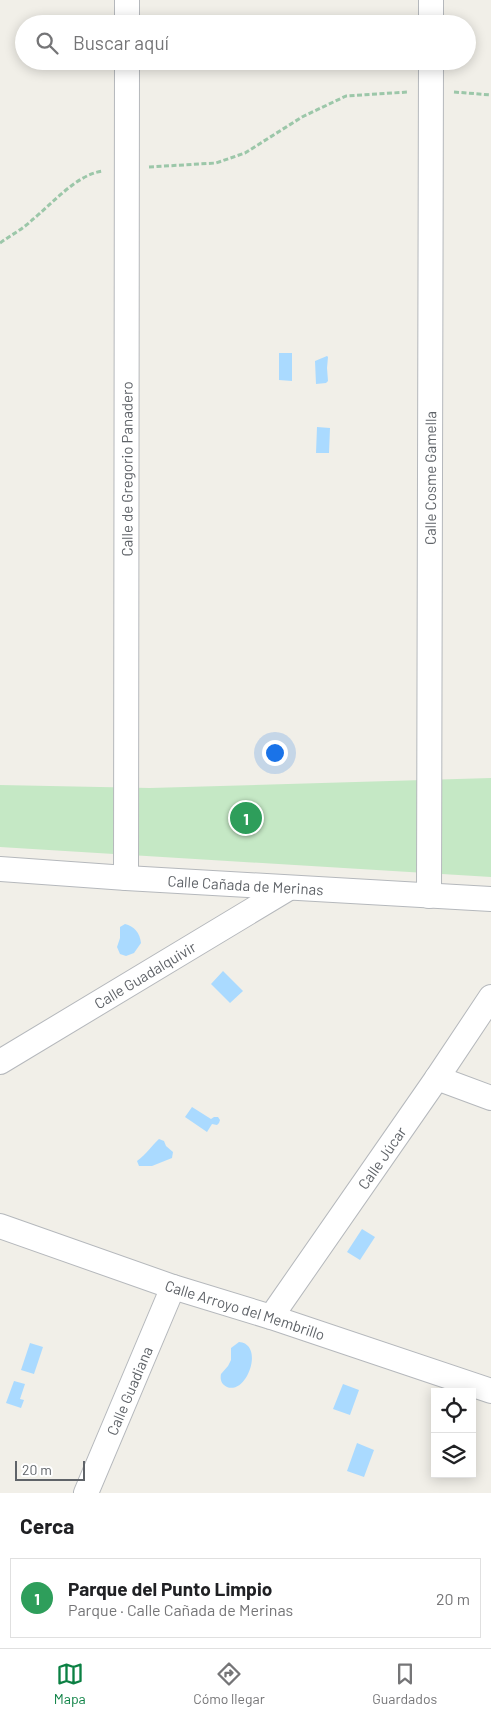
<!DOCTYPE html>
<html lang="es">
<meta charset="utf-8">
<style>
:root{--surface:#fff;--page:#f2f2f2;--text:#202124;--muted:#757577;--line:#e0e0e0;--accent:#0b8043}
body{margin:0;font-family:Barlow,sans-serif;background:var(--page);color:var(--text)}
.controls{position:absolute;right:15px;bottom:15px;display:grid;overflow:hidden;border-radius:0px;box-shadow:0 2px 12px #0003}
.controls button{width:45px;height:45px;display:grid;place-items:center;padding:0;border:0;border-bottom:1px solid var(--line);background:var(--surface);color:var(--text);font:25px sans-serif}
.scale{position:absolute;left:15px;bottom:12px;width:70px;box-sizing:border-box;padding-left:5px;border:2px solid #5f6368;border-top:0;font-size:14px;line-height:18px;white-space:nowrap;color:#5f6368;-webkit-text-stroke:4px #fff;paint-order:stroke}
.you{position:absolute;left:274px;top:752px;width:18px;height:18px;margin:-12px;border:4px solid #fff;border-radius:50%;background:#1a73e8;box-shadow:0 0 0 8px #1a73e833}
.badge{display:grid;place-items:center;width:32px;height:32px;border-radius:50%;background:var(--accent);color:#fff;font-size:16px;font-weight:700}
.pin{position:absolute;translate:-50% -50%;border:2px solid #fff;box-shadow:0 1px 5px #0006}
.list{margin:0;padding:0;list-style:none}
h2{display:flex;justify-content:space-between;align-items:center;height:65px;margin:0;padding:0 20px;font-size:21px}
h2 small{font-size:16px;font-weight:400;color:var(--muted)}
.list li{display:grid;grid-template-columns:32px 1fr auto;gap:15px;align-items:center;box-sizing:border-box;height:80px;margin:0 10px 10px;padding:0 10px;border:1px solid var(--line);border-radius:0px}
.list b{display:block;font-size:19px;white-space:nowrap}
.list p{margin:0;font-size:16px;white-space:nowrap;color:var(--muted)}
.list em{font-size:16px;font-style:normal;color:var(--muted)}
.icon{flex:none;width:28px;height:28px;fill:none;stroke:currentColor;stroke-width:2;stroke-linecap:round;stroke-linejoin:round}
.map{position:relative;flex:none;width:491px;height:1493px;overflow:hidden}
.search{position:absolute;background:var(--surface);box-shadow:0 2px 12px #0003;left:15px;right:15px;top:15px;height:55px;display:flex;align-items:center;gap:12px;box-sizing:border-box;padding:0 18px;border-radius:28px;color:var(--muted);font-size:19px}
.sheet{height:155px;background:var(--surface)}
nav{display:flex;justify-content:space-around;align-items:center;box-sizing:border-box;height:70px;border-top:1px solid var(--line);background:var(--surface);font-size:14px;color:var(--muted)}
nav a{display:grid;justify-items:center;gap:2px}
nav .on{color:var(--accent)}
.map>svg:first-child{display:block}
.green{fill:#c5e8c5}
.water{fill:#aadaff}
.lines{fill:none;stroke-linecap:round;stroke-linejoin:round}
.street-casing{stroke:#b5b8bc;stroke-width:26}
.path{stroke:#9cc7a9;stroke-width:3;stroke-dasharray:5 2.5;stroke-linecap:butt}
.street{stroke:#fff;stroke-width:24}
.labels{text-anchor:middle;dominant-baseline:central;stroke-width:4;stroke-linejoin:round;paint-order:stroke}
.street-label{font-size:15px;fill:#5f6368;stroke:#fff}
</style>
<div class="map">
<svg width="491" height="1493" viewBox="0 0 491 1493">
<rect width="100%" height="100%" fill="#f1efe8"/>
<path class="green" d="M491,778V877L0,847V785L150,788Z"/>
<path class="water" d="M279,353H292V381L279,380Z
M327,356L328,357L327,368L328,381L326,383L316,384L315,361Z
M317,427L330,428L329,453H316Z
M125,924C134,926 140,933 141,943L134,953L126,956L120,954L117,947L120,938V927Z
M223,971L243,991L230,1003L211,984Z
M192,1107L211,1119L214,1117H218L220,1120L219,1123L217,1125L212,1124L207,1132L185,1117Z
M159,1139L164,1141L166,1146L173,1152L172,1158L152,1166H139L137,1161C147,1154 151,1146 159,1139Z
M362,1229L375,1237L360,1260L347,1252Z
M239,1342C265,1344 247,1395 227,1387C221,1384 220,1379 221,1374L228,1366L231,1360V1348Z
M30,1343L43,1347L34,1374L21,1370Z
M14,1381L25,1384L20,1399L24,1400L21,1408L6,1403Z
M343,1384L359,1390L350,1415L333,1409Z
M357,1443L374,1450L364,1477L347,1471Z"/>
<g class="lines">
<defs>
<g id="street">
<path d="M127,24V0"/>
<path d="M431,24V0"/>
<path id="s1" d="M0,869L126,878L491,899"/>
<path id="s2" d="M126,878L127,61"/>
<path id="s3" d="M429,896L431,61"/>
<path id="s4" d="M0,1062L289,888"/>
<path d="M437,1078L491,1098"/>
<path id="s5" d="M0,1226L173,1287L271,1317L491,1391"/>
<path id="s6" d="M271,1317L437,1078L491,997"/>
<path id="s7" d="M86,1493L173,1287"/>
</g>
</defs>
<use href="#street" class="street-casing"/>
<path class="path" d="M454,92L491,95
M149,167L216,163L245,153L302,117L346,96L408,92
M0,243C11,235 23,229 32,220C52,204 77,174 103,171"/>
<use href="#street" class="street"/>
</g>
<g class="labels">
<g class="street-label">
<text stroke="none"><textPath href="#s2" startOffset="409">Calle de Gregorio Panadero</textPath></text>
<text stroke="none"><textPath href="#s3" startOffset="418">Calle Cosme Gamella</textPath></text>
<text stroke="none"><textPath href="#s1" startOffset="246">Calle Cañada de Merinas</textPath></text>
<text stroke="none"><textPath href="#s4" startOffset="169">Calle Guadalquivir</textPath></text>
<text stroke="none"><textPath href="#s6" startOffset="194">Calle Júcar</textPath></text>
<text stroke="none"><textPath href="#s5" startOffset="259">Calle Arroyo del Membrillo</textPath></text>
<text stroke="none"><textPath href="#s7" startOffset="111">Calle Guadiana</textPath></text>
</g>
</g>
</svg>
<div class="controls">
<button><svg class="icon" aria-label="locate" viewBox="0 0 24 24"><circle cx="12" cy="12" r="6"/><path d="M12 2v4M12 18v4M2 12h4M18 12h4"/></svg></button>
<button><svg class="icon" aria-label="layers" viewBox="0 0 24 24"><path d="M12 4l9 5-9 5-9-5zM3 14l9 5 9-5"/></svg></button>
</div>
<div class="scale">20 m</div>
<div class="you"></div>
<div class="pin badge" style="left:246px;top:818px;background:#2e9e5b">1</div>
<div class="search"><svg class="icon" aria-label="search" viewBox="0 0 24 24"><circle cx="10" cy="10" r="6"/><path d="M15 15l6 6"/></svg>Buscar aquí</div>
</div>
<section class="sheet">
<h2>Cerca<small></small></h2>
<ul class="list">
<li><span class="badge" style="background:#2e9e5b">1</span><div><b>Parque del Punto Limpio</b><p>Parque · Calle Cañada de Merinas</p></div><em>20 m</em></li>
</ul>
</section>
<nav>
<a class="on"><svg class="icon" aria-label="map" viewBox="0 0 24 24"><path d="M3 6l6-2 6 2 6-2v14l-6 2-6-2-6 2zM9 4v14M15 6v14"/></svg>Mapa</a>
<a><svg class="icon" aria-label="directions" viewBox="0 0 24 24"><path d="M12 3l9 9-9 9-9-9zM9 14v-3h6M13 9l2 2-2 2"/></svg>Cómo llegar</a>
<a><svg class="icon" aria-label="saved" viewBox="0 0 24 24"><path d="M7 4h10v16l-5-4-5 4z"/></svg>Guardados</a>
</nav>
